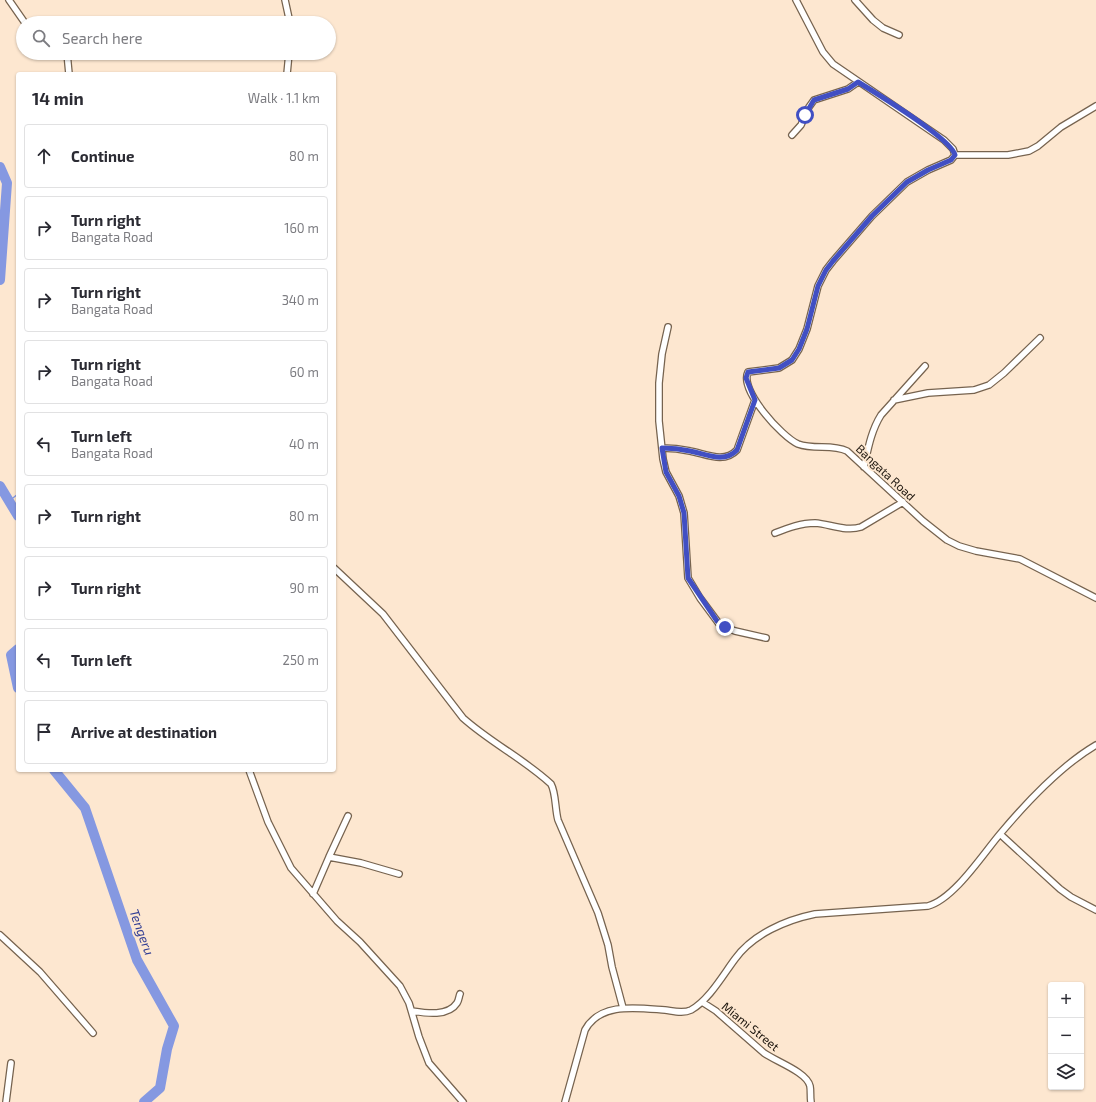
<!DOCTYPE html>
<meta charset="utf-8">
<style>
:root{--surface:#fff;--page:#f2f2f3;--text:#2b2b33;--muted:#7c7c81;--line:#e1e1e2}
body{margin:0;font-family:"Exo 2",sans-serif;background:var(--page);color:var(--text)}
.controls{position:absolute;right:12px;bottom:12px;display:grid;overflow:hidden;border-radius:4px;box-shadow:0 1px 3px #0004}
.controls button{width:36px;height:36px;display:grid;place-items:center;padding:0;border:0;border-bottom:1px solid var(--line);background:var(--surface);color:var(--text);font:20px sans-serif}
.stop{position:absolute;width:12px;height:12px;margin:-9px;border:3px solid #414fc3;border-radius:50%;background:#fff}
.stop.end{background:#414fc3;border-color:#fff;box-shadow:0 1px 4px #0008}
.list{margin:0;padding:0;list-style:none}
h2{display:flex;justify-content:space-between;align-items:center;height:52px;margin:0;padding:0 16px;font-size:17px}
h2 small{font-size:13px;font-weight:400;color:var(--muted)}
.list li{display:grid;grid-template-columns:26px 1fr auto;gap:12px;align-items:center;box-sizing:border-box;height:64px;margin:0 8px 8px;padding:0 8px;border:1px solid var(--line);border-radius:4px}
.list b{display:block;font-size:15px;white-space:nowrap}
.list p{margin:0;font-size:13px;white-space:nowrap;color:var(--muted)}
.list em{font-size:13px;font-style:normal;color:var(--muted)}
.icon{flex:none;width:22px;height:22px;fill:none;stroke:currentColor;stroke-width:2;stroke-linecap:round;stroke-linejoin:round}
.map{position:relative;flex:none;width:1096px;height:1102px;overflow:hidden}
.search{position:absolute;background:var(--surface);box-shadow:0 1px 3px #0004;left:16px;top:16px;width:320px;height:44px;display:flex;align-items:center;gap:10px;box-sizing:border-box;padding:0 14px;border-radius:22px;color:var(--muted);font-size:15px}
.panel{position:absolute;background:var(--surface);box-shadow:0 1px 3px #0004;left:16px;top:72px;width:320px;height:700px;border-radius:4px}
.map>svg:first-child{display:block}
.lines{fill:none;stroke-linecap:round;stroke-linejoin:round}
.stream{stroke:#8598e1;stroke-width:1.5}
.river{stroke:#8598e1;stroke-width:10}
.minor-casing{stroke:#76634f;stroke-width:8}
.minor{stroke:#fff;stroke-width:5.5}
.route{stroke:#414fc3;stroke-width:5}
.labels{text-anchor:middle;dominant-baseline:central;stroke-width:4;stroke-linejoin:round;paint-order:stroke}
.street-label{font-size:12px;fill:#1c150d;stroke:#fde7d0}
.water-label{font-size:13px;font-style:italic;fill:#323e94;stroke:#fde7d0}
</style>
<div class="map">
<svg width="1096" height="1102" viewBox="0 0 1096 1102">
<rect width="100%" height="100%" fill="#fde7d0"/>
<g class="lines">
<path class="stream" d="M9,501L18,494"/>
<path class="river" d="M0,167L7,183L0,280
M0,486L18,516
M18,649L11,655L18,688
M54,770L85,808L137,960L174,1026L167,1049L160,1088L144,1102"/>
<defs>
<path id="minor" d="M9,0L25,23
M285,0L290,23
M796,0L823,52L833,64L944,140L953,149L955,155L951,160L928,170L907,182L872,216L833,261L826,270L818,286L807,329L799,349L792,360L779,368L748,372C739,390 782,437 798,444C814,450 832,444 847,451L923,521L947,540L959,546L976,551L1020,559L1096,598
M855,0L873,20L883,28L899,35
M67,53L69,74
M287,74L289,53
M792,135L801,125L809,107L814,100L848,89L858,82
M955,155H1008L1029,151L1038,146L1061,127L1096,106
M668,327L662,354L659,383V421L663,459L666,472L679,496L684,513L688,578L700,598L720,625L735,631L766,638
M894,400L928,393L974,390L989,385L1004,373L1040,338
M662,448C671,448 681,449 690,451C706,454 724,464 737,450L755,400
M864,467C868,449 871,431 881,415L925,366
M775,533C788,528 801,523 815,523C830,524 846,532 861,527L903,502
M334,568L383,614L463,718C491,743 524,759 551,784C556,793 555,809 558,820L598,913L608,945L612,967L623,1008
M249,770L268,822L291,868L337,921L360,942L400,986L409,1003L419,1037L429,1063L463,1102
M1000,834L1060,889L1071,897L1096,910
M329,857L361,863L399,874
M313,894L329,857L348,816
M0,935L40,972L93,1033
M702,1002L716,1011L764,1053C775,1061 807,1072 810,1086C811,1091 810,1097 811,1102
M412,1011C425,1013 448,1017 457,1003C459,1000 459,996 460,994
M6,1102L11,1063
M565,1102L585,1030C600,1002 637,1008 665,1010C673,1011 683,1014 691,1010C709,1000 723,975 735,959C753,934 786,920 815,914L928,906C954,899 983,854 1000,834C1026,803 1062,765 1096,745"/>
</defs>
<use href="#minor" class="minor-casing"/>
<use href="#minor" class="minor"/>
</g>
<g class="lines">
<path class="route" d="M725,627L717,621L688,578L684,513L679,496L666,472L662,448C671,448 681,449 690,451C706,454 724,464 737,450L755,400L746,378L748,372L779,368L792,360L799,349L807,329L818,286L826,270L833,261L872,216L907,182L928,170L951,160L955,155C951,139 876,93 858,82L848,89L814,100L805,115"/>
</g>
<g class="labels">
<g class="street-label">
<text transform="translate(886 472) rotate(43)">Bangata Road</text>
<text transform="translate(751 1026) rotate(39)">Miami Street</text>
</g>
<g class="water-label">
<text transform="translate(142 932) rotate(70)">Tengeru</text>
</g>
</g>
</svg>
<div class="controls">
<button>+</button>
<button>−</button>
<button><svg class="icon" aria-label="layers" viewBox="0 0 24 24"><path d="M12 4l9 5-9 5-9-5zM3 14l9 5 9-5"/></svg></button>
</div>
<div class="stop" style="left:805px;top:115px"></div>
<div class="stop end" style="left:725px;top:627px"></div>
<div class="search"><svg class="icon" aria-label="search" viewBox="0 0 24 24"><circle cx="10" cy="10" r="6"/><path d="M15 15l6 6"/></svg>Search here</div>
<section class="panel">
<h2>14 min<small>Walk · 1.1 km</small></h2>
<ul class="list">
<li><svg class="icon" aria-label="ahead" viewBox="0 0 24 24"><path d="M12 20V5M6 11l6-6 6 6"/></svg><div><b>Continue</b></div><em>80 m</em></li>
<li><svg class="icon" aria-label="right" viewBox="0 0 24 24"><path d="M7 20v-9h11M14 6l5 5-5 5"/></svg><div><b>Turn right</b><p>Bangata Road</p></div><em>160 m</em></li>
<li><svg class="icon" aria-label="right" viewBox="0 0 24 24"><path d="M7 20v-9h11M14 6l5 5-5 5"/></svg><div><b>Turn right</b><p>Bangata Road</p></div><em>340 m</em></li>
<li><svg class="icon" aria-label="right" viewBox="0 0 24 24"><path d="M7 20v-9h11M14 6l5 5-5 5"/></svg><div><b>Turn right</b><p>Bangata Road</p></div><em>60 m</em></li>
<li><svg class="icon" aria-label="left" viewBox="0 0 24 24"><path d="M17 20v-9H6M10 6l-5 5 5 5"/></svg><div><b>Turn left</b><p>Bangata Road</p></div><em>40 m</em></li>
<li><svg class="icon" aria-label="right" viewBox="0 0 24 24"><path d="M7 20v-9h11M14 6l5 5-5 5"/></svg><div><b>Turn right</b></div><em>80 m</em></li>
<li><svg class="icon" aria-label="right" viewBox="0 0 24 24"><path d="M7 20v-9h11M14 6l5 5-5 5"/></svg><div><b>Turn right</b></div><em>90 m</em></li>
<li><svg class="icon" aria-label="left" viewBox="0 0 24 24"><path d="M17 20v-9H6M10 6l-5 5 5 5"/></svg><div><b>Turn left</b></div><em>250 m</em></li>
<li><svg class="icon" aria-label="arrive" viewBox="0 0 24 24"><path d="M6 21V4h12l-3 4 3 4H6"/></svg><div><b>Arrive at destination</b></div></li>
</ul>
</section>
</div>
